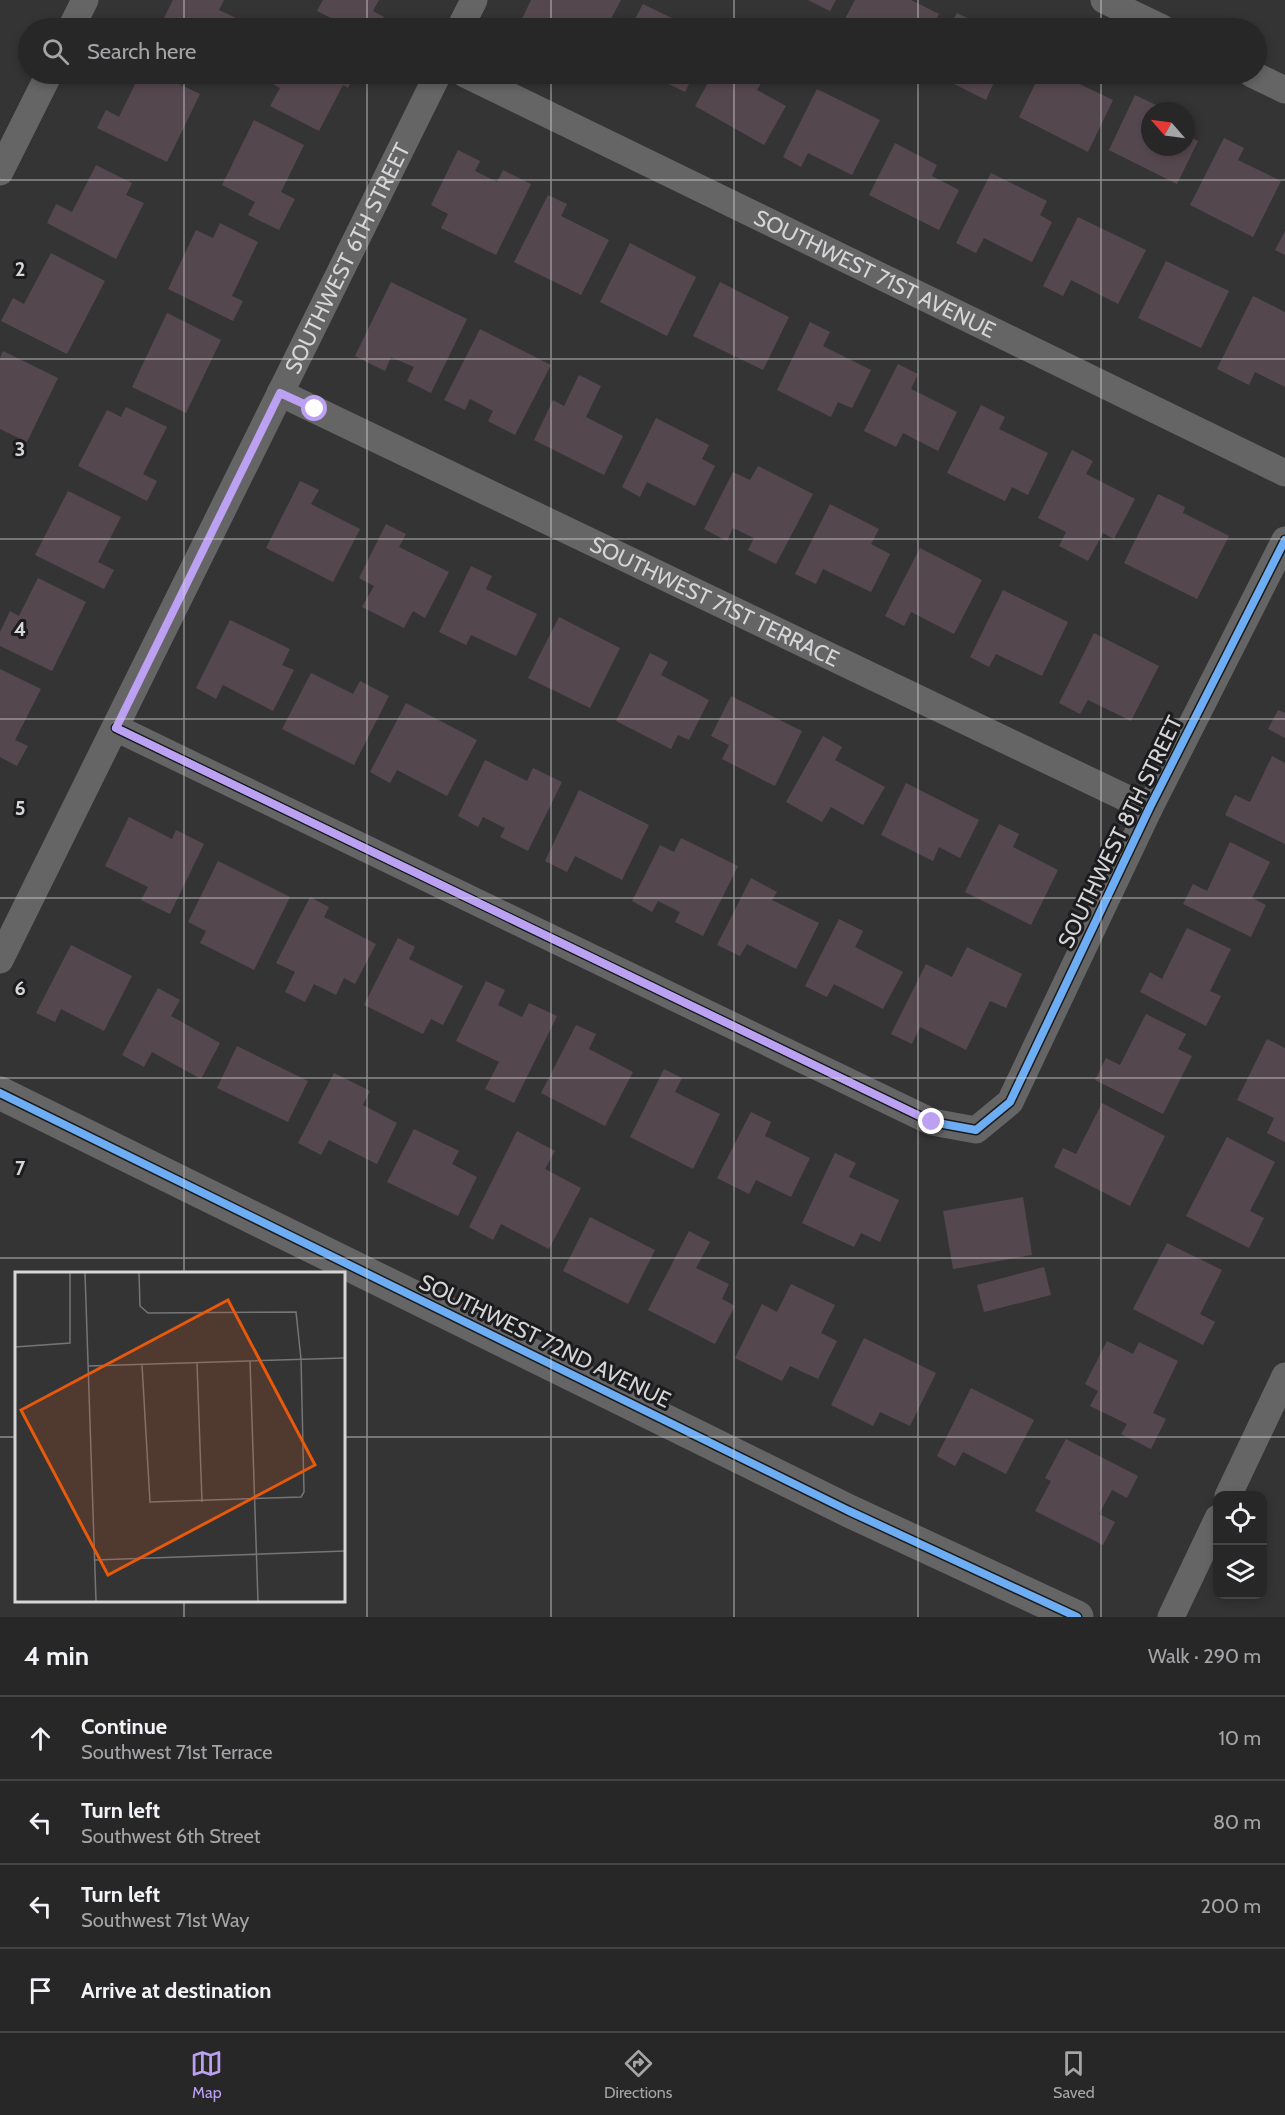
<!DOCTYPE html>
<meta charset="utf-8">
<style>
:root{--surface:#282728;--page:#302f30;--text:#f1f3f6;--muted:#a5a5a8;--line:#444445;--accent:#bca0f2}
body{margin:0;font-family:Cabin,sans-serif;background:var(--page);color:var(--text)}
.controls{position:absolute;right:18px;bottom:18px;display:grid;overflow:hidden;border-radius:12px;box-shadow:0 3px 9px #0003}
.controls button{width:54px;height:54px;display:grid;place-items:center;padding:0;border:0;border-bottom:2px solid var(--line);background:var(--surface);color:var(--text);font:30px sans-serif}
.compass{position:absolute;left:1141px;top:102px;width:54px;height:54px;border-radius:50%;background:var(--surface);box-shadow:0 3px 9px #0003;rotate:298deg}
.stop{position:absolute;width:18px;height:18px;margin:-14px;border:4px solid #bca0f2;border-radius:50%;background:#fff}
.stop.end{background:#bca0f2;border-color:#fff;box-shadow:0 2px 6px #0008}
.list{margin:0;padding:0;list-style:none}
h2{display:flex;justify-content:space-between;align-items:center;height:78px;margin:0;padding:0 24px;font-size:26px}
h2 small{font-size:20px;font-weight:400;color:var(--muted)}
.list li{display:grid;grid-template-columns:39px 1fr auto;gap:18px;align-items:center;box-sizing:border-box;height:84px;padding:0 24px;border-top:2px solid var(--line)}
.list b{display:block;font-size:22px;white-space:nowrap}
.list p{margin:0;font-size:20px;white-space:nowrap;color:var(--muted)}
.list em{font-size:20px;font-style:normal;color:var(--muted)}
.icon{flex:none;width:33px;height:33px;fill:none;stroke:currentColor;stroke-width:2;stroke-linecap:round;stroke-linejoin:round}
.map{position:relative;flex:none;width:1285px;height:1617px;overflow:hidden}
.search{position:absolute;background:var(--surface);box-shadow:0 3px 9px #0003;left:18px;right:18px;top:18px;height:66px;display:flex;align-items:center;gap:15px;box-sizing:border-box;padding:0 21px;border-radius:33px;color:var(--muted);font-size:22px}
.sheet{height:414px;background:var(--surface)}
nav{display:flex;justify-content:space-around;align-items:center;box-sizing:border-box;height:84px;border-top:2px solid var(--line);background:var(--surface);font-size:16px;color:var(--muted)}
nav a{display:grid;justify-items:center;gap:3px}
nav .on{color:var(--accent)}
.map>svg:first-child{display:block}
.building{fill:#55474e}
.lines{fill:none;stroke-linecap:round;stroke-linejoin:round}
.street{stroke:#666566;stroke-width:27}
.secondary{stroke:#666566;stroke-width:33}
.cycleway-casing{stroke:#1c1b1d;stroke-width:11}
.cycleway{stroke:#6dadf4;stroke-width:8}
.route{stroke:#bca0f2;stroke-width:8}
.grid{fill:none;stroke:#d6d5d7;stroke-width:1.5;stroke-opacity:0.55}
.labels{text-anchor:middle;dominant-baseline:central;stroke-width:6;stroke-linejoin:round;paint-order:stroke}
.street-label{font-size:22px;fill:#d6d5d7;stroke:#1c1b1d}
.inset-road{fill:none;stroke:#757476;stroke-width:1.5}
.view{fill:#e8590c;fill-opacity:0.15;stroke:#e8590c;stroke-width:3}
.inset-edge{fill:none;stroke:#d6d5d7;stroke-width:3}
.grid-label{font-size:20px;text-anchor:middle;font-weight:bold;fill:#d6d5d7;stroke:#1c1b1d;stroke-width:6;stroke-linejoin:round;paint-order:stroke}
</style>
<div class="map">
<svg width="1285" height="1617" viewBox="0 0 1285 1617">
<rect width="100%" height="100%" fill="#353435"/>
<path class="building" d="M173,0H224L219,10L236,18L231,28H145L149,21L160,26Z
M323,0H379L373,11L384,17L378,28H351L317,11Z
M531,0H621L606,28H554L546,24L544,28H522L518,27Z
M808,0H836L830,11Z
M855,0H911L939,14L932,28H840Z
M643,4L692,28H630Z
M957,13L988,28H949Z
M140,74H158L200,94L167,162L97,128L106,110L119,117Z
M268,74H356L348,88L343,85L319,131L270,106L280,88L265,80Z
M609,74H634L629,84Z
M648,74H694L685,92Z
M713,74H721L730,79L733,74H756L764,78L757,90L786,106L764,145L695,106Z
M942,74H1014L1009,84L996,78L986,100L940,77Z
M1040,74H1064L1063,76L1113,100L1088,152L1019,117Z
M817,89L880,120L852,175L808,153L801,167L783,157Z
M1135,95L1156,105L1153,111H1150V147H1186V135L1198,141L1177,184L1109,150Z
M254,120L304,145L281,192L295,199L279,230L248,215L255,202L222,185Z
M1224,138L1244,148L1238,160L1281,181L1253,237L1190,205Z
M895,143L937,165L932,176L959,190L939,230L869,195Z
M458,150L480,161L475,171L497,182L503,170L531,184L496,255L441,228L448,214L431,205Z
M96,165L132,183L126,195L144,203L116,259L47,223L56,204L72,212Z
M991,173L1047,201L1040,215L1052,222L1032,262L984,238L976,253L956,243Z
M548,195L567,204L561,216L609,240L581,295L514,262Z
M1078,217L1146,250L1118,304L1071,280L1063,296L1043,286Z
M220,223L258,242L232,296L243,301L233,321L168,289L196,230L213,238Z
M1285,231V255L1275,250Z
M630,243L696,277L667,336L600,302Z
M51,253L105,281L67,354L1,321L13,298L24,304Z
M1166,261L1229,291L1201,348L1138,318Z
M391,282L467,319L431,393L407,381L414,367L391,357L385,371L355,356Z
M720,282L789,317L763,370L693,336Z
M1253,296L1285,312V387L1255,372L1249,385L1217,369Z
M167,313L221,340L186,413L132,387Z
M810,322L830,332L823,346L871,370L852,408L838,402L831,417L777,390Z
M480,329L551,365L515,435L488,421L493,411L470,399L465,410L444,400Z
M3,351L58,378L27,442L0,429V358Z
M898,364L918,374L911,389L957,412L938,451L903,433L896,447L864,431Z
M579,375L601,386L586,417L623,436L604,475L534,440L553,400L564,406Z
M981,405L1005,417L999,429L1048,453L1028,495L1012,487L1005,501L947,473Z
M126,407L167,427L143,474L157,481L147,501L78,466L107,410L121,417Z
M656,418L709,445L702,459L715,466L695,506L647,482L640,497L622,487Z
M1072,450L1093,461L1086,474L1135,499L1114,539L1103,533L1088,561L1059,546L1066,532L1038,518Z
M758,466L813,494L776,564L748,550L754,538L733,528L727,541L704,529L733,472L750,480Z
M300,481L319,490L311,504L360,529L333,582L266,548Z
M68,491L121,517L98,562L114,570L104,589L35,555Z
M1158,494L1185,507L1183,513L1229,536L1197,599L1124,563Z
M830,504L879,529L871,544L890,554L871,592L823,569L816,584L795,574Z
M386,524L406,534L399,547L449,572L425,618L413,611L404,628L362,607L374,586L359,578Z
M920,548L982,580L954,634L911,612L904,626L885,616Z
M471,566L492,576L486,589L537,614L516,656L471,635L466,645L439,632Z
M38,578L86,602L52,671L0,646V632L10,611L19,616Z
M1003,590L1068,622L1042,676L996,654L989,667L970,657Z
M559,617L620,648L590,708L528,678Z
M230,620L290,649L282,665L294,670L273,711L223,685L216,699L196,688Z
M1094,633L1159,666L1131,721L1088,700L1080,714L1059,703Z
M650,653L668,662L661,675L709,700L689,740L678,735L671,749L616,721Z
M0,669L41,689L15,740L28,746L17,766L0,757Z
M311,673L353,694L360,681L389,696L354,765L282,729Z
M731,696L802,731L775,786L722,759L729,745L711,736Z
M406,703L477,740L447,796L397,770L390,783L370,772Z
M1278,710L1285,713V738L1268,729Z
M823,736L842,747L835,760L885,787L863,825L831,807L822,822L786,802Z
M1272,756L1285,763V844L1225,815L1235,795L1250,802Z
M485,760L527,781L533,768L562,782L528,851L500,837L505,828L483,817L478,827L458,816Z
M906,783L979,820L960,858L939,847L933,861L881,835Z
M579,790L649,825L622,880L575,856L567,872L545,861Z
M129,817L172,839L176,830L204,844L170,914L141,900L148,887L105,866Z
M999,824L1019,834L1013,847L1058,870L1031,925L965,892Z
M681,838L738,866L703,936L675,922L680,912L658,901L652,912L632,901L660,845L674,852Z
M1230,842L1270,862L1252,898L1266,905L1251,937L1183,904L1193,884L1207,891Z
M218,861L290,897L254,970L200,943L206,931L188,922Z
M751,878L777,892L772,900L819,923L796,969L747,944L740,956L717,945Z
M310,897L329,907L324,917L376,944L355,984L344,978L336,995L314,984L305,1002L285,992L295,972L276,963Z
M839,919L863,931L855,947L903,972L883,1009L834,984L827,997L805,986Z
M1187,928L1231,949L1210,991L1221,996L1206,1026L1140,992L1150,972L1162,979Z
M398,938L415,947L409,959L463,986L443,1025L431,1019L423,1034L364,1005Z
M71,945L132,976L104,1031L61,1009L55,1022L36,1013Z
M967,947L1022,974L1006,1008L990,1001L966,1050L920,1027L912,1044L891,1034L926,964L952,977Z
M486,981L505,990L498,1005L522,1017L529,1003L557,1016L514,1103L485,1089L499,1062L456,1041Z
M158,988L180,1000L171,1016L220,1043L201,1079L152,1052L144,1067L122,1055Z
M1146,1014L1186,1034L1178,1049L1192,1056L1163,1114L1095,1080L1106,1058L1120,1065Z
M576,1025L596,1034L589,1049L633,1072L605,1126L541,1093Z
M1267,1039L1285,1048V1142L1267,1133L1274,1118L1237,1100Z
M237,1046L308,1081L288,1122L217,1088Z
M664,1069L682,1078L675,1092L720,1114L693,1169L630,1137Z
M334,1073L370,1091L363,1105L397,1123L377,1164L329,1140L321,1155L298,1143Z
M1102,1103L1165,1136L1130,1206L1054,1167L1063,1148L1076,1154Z
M751,1112L771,1122L765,1136L810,1158L791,1197L756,1180L749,1194L717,1178Z
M414,1129L459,1151L452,1164L477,1177L458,1216L387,1182Z
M517,1131L555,1151L545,1169L581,1188L549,1249L501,1224L493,1240L469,1227Z
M1227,1137L1275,1162L1250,1211L1264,1218L1249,1248L1186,1216Z
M835,1153L856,1163L849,1177L899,1200L880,1242L861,1233L854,1247L802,1223Z
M1023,1197L1032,1255L953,1269L943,1211Z
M590,1217L655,1250L628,1304L563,1271Z
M689,1231L710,1242L696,1268L729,1284L722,1299L735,1306L715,1344L648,1310Z
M1167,1243L1222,1270L1200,1314L1215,1322L1203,1345L1133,1309Z
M1044,1267L1051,1295L984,1312L977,1285Z
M791,1284L835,1305L821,1333L837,1341L818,1379L790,1366L782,1381L735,1358L762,1304L777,1312Z
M864,1338L936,1373L910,1426L880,1412L873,1426L831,1405Z
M1107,1341L1133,1354L1139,1342L1178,1361L1153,1413L1166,1419L1151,1449L1121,1434L1127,1424L1090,1406L1098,1391L1085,1384Z
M971,1388L1034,1420L1006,1474L963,1452L955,1466L937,1456Z
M1066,1439L1138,1476L1127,1498L1112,1490L1099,1514L1115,1522L1103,1545L1035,1511L1051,1481L1045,1478Z"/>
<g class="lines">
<g class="street">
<path d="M1104,0L1162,28"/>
<path d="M71,28L85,0"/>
<path d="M460,28L474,0"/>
<path id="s1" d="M465,74L1285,473"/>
<path d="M1252,74L1285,90"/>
<path d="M0,172L49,74"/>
<path id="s2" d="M280,393L1149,809"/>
<path d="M116,728L932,1122L976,1130L1010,1102L1149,809L1285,540"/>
<path id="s3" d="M0,960L438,74"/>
<path d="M1228,1496L1285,1376"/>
<path d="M1171,1617L1218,1518"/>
</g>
<path class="secondary" d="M0,1093L849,1511L1077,1617"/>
<defs>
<path id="cycleway" d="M116,728L932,1122L976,1130L1010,1102L1149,809L1285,540
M0,1093L849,1511L1077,1617"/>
</defs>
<use href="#cycleway" class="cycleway-casing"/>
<use href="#cycleway" class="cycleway"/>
</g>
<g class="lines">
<path class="route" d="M315,409L280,393L116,728L932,1122"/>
</g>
<path class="grid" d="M184,0V28M367,0V28M551,0V28M734,0V28M918,0V28M1101,0V28M184,74V1274M367,74V1617M551,74V1617M734,74V1617M918,74V1617M1101,74V1617M0,180H1285M0,359H1285M0,539H1285M0,719H1285M0,898H1285M0,1078H1285M0,1258H1285M0,1437H16M344,1437H1285M184,1600V1617"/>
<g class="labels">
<g class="street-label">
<text stroke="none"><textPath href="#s3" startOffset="783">SOUTHWEST 6TH STREET</textPath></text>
<text stroke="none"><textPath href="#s1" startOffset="456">SOUTHWEST 71ST AVENUE</textPath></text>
<text stroke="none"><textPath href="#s2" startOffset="482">SOUTHWEST 71ST TERRACE</textPath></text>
<text transform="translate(1120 832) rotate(-64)">SOUTHWEST 8TH STREET</text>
<text transform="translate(545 1341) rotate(26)">SOUTHWEST 72ND AVENUE</text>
</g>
</g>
<g transform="translate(15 1272)">
<rect width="330" height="330" fill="#353435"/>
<path class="inset-road" d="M70,1L81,329M124,1L125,34L133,41L281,40L286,87L289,220L286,225L135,230L127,93M0,75L55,71V1M235,89L243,329M182,91L187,230M73,94L330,86M80,288L330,279"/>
<path class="view" d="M213,28L300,193L93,303L6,138Z"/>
<rect width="330" height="330" class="inset-edge"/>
</g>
<g class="grid-label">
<text x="20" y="276">2</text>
<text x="20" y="456">3</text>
<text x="20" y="636">4</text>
<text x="20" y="815">5</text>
<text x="20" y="995">6</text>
<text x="20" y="1175">7</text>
</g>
</svg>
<div class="controls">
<button><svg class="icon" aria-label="locate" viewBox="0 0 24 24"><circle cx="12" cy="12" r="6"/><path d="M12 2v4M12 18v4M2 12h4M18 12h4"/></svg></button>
<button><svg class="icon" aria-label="layers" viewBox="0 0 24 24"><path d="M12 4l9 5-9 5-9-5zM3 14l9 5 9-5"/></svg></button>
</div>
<svg class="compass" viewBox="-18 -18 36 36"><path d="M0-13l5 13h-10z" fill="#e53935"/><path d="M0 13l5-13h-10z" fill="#a5a5a8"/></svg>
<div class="stop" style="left:315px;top:409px"></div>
<div class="stop end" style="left:932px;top:1122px"></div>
<div class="search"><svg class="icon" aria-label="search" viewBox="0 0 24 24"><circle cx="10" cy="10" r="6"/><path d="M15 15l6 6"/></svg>Search here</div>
</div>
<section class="sheet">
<h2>4 min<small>Walk · 290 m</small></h2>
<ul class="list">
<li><svg class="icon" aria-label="ahead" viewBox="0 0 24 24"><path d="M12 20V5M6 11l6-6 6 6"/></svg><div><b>Continue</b><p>Southwest 71st Terrace</p></div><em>10 m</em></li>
<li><svg class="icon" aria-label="left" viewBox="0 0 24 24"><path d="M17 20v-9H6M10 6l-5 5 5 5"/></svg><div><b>Turn left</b><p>Southwest 6th Street</p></div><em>80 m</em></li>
<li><svg class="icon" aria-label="left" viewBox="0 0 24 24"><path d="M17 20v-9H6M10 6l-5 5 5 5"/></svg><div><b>Turn left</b><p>Southwest 71st Way</p></div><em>200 m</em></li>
<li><svg class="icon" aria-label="arrive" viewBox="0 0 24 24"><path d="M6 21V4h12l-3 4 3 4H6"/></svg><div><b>Arrive at destination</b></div></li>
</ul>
</section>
<nav>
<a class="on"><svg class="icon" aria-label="map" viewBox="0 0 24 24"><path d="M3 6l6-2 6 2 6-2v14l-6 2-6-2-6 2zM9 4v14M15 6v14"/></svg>Map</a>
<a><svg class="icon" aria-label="directions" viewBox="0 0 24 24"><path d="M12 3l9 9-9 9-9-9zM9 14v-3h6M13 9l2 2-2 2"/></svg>Directions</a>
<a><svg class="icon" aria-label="saved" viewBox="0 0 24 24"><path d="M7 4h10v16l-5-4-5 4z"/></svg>Saved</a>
</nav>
